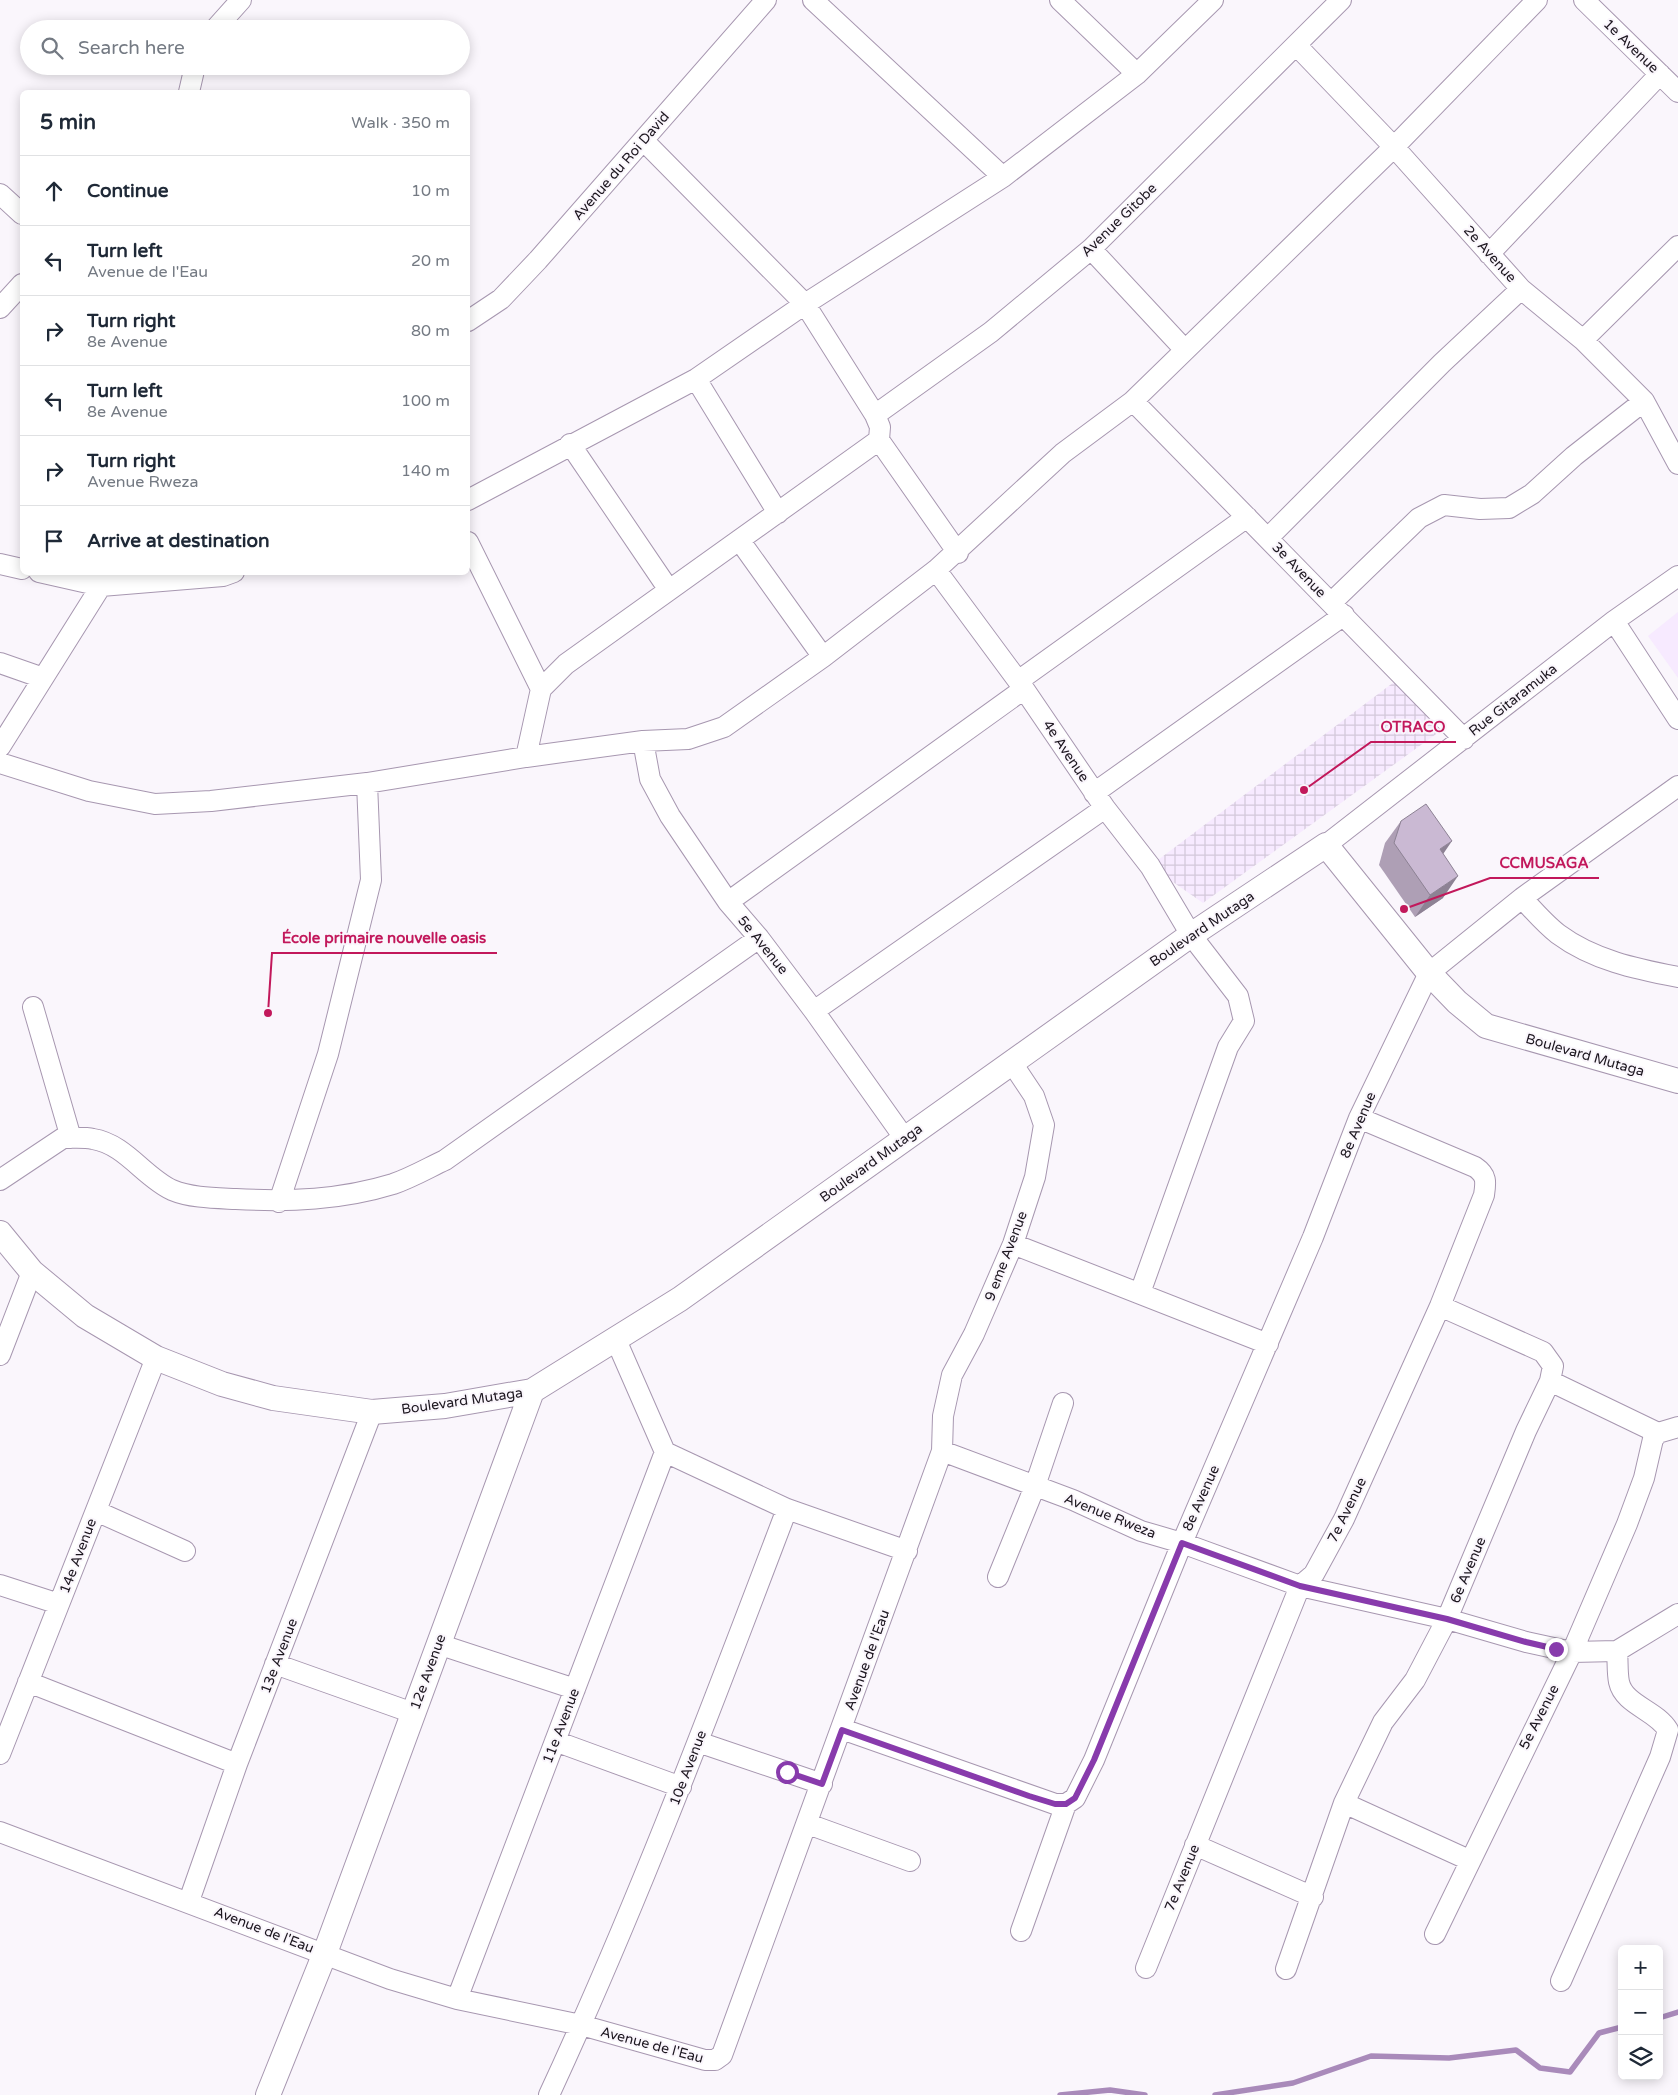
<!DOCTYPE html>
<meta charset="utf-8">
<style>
:root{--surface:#fff;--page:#f2f2f3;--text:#1f2937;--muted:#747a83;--line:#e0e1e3}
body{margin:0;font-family:"Varela Round",sans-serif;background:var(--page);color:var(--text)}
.controls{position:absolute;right:15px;bottom:15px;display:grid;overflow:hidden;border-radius:8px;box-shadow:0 2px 12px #0003}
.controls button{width:45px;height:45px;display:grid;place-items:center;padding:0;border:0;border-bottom:1px solid var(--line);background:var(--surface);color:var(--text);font:25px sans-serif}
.stop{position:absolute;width:15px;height:15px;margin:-11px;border:4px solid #883bac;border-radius:50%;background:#fff}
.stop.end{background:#883bac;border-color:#fff;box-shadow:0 1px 5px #0008}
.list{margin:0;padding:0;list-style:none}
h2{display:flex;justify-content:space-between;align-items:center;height:65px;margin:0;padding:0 20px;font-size:21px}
h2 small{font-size:16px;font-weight:400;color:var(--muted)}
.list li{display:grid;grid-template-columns:32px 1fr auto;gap:15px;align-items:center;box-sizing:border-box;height:70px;padding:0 20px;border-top:1px solid var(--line)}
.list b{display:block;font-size:19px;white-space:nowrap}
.list p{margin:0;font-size:16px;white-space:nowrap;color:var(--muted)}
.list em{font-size:16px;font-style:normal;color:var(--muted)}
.icon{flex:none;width:28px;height:28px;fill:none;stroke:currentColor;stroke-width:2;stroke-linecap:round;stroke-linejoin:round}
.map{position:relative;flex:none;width:1678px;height:2095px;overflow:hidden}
.search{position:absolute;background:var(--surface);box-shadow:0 2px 12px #0003;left:20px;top:20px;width:450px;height:55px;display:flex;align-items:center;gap:12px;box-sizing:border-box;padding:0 18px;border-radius:28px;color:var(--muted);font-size:19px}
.panel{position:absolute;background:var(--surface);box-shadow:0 2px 12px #0003;left:20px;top:90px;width:450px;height:485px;border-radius:8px}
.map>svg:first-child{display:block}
.built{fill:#f7eaff}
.industrial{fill:url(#industrial-grid)}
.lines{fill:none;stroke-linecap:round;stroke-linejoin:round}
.stream{stroke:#a98aba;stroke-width:5.5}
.minor-casing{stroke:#a797b0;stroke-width:22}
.tertiary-casing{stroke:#a797b0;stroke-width:26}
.minor{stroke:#fff;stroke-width:20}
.tertiary{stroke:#fff;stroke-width:24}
.wall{fill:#ae9fb5}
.shaded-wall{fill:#8d8294}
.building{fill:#cab9d3;stroke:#8d8294}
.route{stroke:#883bac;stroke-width:6}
.labels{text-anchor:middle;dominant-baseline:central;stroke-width:4;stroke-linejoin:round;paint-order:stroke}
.street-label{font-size:14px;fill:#1c161f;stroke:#faf6fc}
.leader{fill:none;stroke:#c2185b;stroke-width:2}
.callout-dot{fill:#c2185b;stroke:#faf6fc;stroke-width:2}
.callout-label{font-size:15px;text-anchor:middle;font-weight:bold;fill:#c2185b;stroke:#faf6fc;stroke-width:4;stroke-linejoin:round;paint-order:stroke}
</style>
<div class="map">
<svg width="1678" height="2095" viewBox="0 0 1678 2095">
<defs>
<pattern id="industrial-grid" width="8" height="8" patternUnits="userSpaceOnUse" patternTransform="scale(1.25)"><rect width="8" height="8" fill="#f7eaff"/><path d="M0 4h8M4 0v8" fill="none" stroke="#d3c8da"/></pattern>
</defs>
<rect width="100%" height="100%" fill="#faf6fc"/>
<path class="built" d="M1678,612V678L1648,636Z"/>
<path class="industrial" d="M1402,676L1443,729L1203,903L1150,866Z"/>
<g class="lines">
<path class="stream" d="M1659,2018L1678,2012
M1060,2095L1110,2090L1145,2095
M1215,2095L1293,2083L1371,2056L1449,2058L1516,2050L1540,2068L1570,2072L1599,2033L1622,2027"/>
<defs>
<path id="minor" d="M813,0L1003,177
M1060,0L1137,74
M1584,0L1678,92
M215,29L241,0
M1296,45L1394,147L1521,289L1583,340L1644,401L1678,464
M189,92L195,66
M0,194L22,214
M1091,249L1185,350
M1489,254L1660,74
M0,308L22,284
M468,321L501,299L538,260L766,0
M1583,340L1678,246
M696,379L778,513
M1133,401L1464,739
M875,415L991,332L1091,249L1341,0
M879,440L958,553
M570,444L669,590
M468,500L696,379L805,304L1003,177L1137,74L1213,0
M1268,538L1442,363L1521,289
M740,541L823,657
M468,542L541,689
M0,564L22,569
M936,570L1024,689L1105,808L1150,866L1191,935L1238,996L1244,1021L1228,1047L1140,1293
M39,572L101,586L223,576L234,572
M1331,603L1419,518L1444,505L1480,509L1509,508L1532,494L1574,456L1644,401
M1614,621L1678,719
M0,663L43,678
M1018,681L1247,517
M643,741L650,779L670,816L728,902L759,938L814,1011L905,1139
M0,747L101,586L103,572
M526,757L541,689L566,664L879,440L880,427L875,415L805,304L644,141
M0,763L89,791L155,804L211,801L367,783L526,757L643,741L688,739L724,727L823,657L936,570L1063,453L1133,401L1394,147L1537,0
M1094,793L1344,615
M1326,845L1614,621L1678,576
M1522,898C1533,910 1545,924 1558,934C1593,960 1636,969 1678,977
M728,902L1024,689
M33,1007L71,1138
M814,1011L1105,808
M0,1180L63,1138C73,1138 84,1137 93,1139C125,1144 144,1177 172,1190C191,1198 215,1198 236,1199C289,1202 341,1200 393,1184C411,1178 428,1168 445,1160L759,938
M279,1202L328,1054L371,880L367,783
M1013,1244L1268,1344
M616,1340L665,1452L787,1509L907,1551
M0,1355L32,1272
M1550,1381L1658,1433
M942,1451L1073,1500L1141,1531L1182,1543L1300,1586L1447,1619L1526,1642L1572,1652L1617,1651L1678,1614
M96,1511L185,1551
M998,1577L1035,1486L1063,1403
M0,1585L59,1604
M438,1644L575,1689
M275,1664L413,1713
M28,1682L237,1764
M842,1729L1055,1804H1066L1075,1798L1094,1760L1182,1543L1313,1237L1359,1118L1429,973L1522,898L1678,786
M555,1741L681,1787
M698,1742L822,1784
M0,1754L156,1358
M1344,1803L1469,1860
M808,1824L910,1861
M0,1832L390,1979L457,1999L581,2025L705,2060H715L722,2055L942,1451L943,1416L952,1375L974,1334L1013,1244L1035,1177L1044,1125L1034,1096L1012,1063
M1195,1845L1313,1897
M189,1901L237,1764L372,1412
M1021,1931L1066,1804
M1435,1934L1572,1652L1627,1524L1644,1478L1653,1439L1658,1433L1678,1427
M1146,1968L1300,1586L1314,1574L1344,1519L1440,1306L1484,1195C1486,1182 1487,1175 1475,1167L1359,1118
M1286,1969L1344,1803L1383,1722L1415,1680L1447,1619L1526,1431L1550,1381L1553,1366L1543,1352L1440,1306
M1561,1981L1660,1757L1668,1730C1656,1710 1624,1705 1619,1682C1617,1672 1618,1661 1617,1651
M457,1999L665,1452
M549,2095C638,1903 712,1706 787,1509"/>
<path id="tertiary" d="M0,1233L32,1272L85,1316L156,1358L222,1384L273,1398L372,1412L445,1406L532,1391L680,1299L1191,935L1326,845L1429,973L1457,1002L1486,1026L1678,1081
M268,2095L325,1953L532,1391"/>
</defs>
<use href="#minor" class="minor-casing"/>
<use href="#tertiary" class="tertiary-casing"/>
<use href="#minor" class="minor"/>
<use href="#tertiary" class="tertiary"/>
</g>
<path class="wall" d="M1401,821L1443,854V898L1415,917L1379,865L1385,843Z"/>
<path class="shaded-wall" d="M1452,841L1437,863L1440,849Z
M1458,876L1443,898L1415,917L1430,895Z"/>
<path class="building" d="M1426,804L1452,841L1440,849L1458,876L1430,895L1394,843L1401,821Z"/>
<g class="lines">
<path class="route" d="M787,1772L822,1784L842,1730L1029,1796L1055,1804H1066L1075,1798L1094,1760L1182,1543L1300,1586L1447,1619L1526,1642L1556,1649"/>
</g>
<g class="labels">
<g class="street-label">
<text transform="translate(1631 46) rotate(44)">1e Avenue</text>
<text transform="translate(621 166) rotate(-49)">Avenue du Roi David</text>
<text transform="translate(1119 220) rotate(-44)">Avenue Gitobe</text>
<text transform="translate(1490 254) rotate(48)">2e Avenue</text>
<text transform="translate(1299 570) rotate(46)">3e Avenue</text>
<text transform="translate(1513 700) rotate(-38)">Rue Gitaramuka</text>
<text transform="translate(1066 751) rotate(56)">4e Avenue</text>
<text transform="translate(1202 929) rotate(-34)">Boulevard Mutaga</text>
<text transform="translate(763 945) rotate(51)">5e Avenue</text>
<text transform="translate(1585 1055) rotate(16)">Boulevard Mutaga</text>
<text transform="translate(1358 1125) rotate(-67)">8e Avenue</text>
<text transform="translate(871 1163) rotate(-36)">Boulevard Mutaga</text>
<text transform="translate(1006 1256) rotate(-69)">9 eme Avenue</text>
<text transform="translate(462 1401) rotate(-8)">Boulevard Mutaga</text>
<text transform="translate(1201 1498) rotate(-66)">8e Avenue</text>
<text transform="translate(1347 1510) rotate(-64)">7e Avenue</text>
<text transform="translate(1110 1516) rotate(22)">Avenue Rweza</text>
<text transform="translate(78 1556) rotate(-69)">14e Avenue</text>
<text transform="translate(1468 1570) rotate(-67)">6e Avenue</text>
<text transform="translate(279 1656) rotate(-69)">13e Avenue</text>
<text transform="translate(867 1660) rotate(-70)">Avenue de l'Eau</text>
<text transform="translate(428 1672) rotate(-70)">12e Avenue</text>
<text transform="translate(1539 1717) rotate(-63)">5e Avenue</text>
<text transform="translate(561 1726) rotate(-69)">11e Avenue</text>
<text transform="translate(688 1768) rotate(-69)">10e Avenue</text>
<text transform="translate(1182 1878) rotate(-68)">7e Avenue</text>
<text transform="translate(264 1930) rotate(21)">Avenue de l'Eau</text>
<text transform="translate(652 2045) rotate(15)">Avenue de l'Eau</text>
</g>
</g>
<path class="leader" d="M1304 790L1371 742H1456M1404 909L1490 878H1599M268 1013L272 953H497"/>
<g class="callout-dot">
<circle cx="1304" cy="790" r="5"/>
<circle cx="1404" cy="909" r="5"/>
<circle cx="268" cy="1013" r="5"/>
</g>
<g class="callout-label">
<text x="1413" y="732">OTRACO</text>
<text x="1544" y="868">CCMUSAGA</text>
<text x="384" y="943">École primaire nouvelle oasis</text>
</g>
</svg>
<div class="controls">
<button>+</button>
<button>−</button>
<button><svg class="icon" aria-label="layers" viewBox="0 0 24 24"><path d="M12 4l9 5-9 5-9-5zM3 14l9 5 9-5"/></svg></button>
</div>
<div class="stop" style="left:787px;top:1772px"></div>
<div class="stop end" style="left:1556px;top:1649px"></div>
<div class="search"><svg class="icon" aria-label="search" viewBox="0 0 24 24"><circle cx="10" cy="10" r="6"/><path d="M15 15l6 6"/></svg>Search here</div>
<section class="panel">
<h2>5 min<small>Walk · 350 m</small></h2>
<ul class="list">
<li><svg class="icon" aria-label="ahead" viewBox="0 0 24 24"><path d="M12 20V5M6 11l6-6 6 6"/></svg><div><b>Continue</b></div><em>10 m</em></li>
<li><svg class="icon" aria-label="left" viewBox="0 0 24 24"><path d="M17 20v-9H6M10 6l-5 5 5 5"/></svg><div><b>Turn left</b><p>Avenue de l'Eau</p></div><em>20 m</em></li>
<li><svg class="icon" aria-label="right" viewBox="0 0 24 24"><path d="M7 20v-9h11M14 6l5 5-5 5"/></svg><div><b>Turn right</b><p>8e Avenue</p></div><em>80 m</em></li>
<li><svg class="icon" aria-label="left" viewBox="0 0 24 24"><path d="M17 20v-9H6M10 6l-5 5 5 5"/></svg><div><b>Turn left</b><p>8e Avenue</p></div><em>100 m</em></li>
<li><svg class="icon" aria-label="right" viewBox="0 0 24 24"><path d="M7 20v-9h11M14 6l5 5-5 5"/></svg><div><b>Turn right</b><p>Avenue Rweza</p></div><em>140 m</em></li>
<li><svg class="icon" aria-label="arrive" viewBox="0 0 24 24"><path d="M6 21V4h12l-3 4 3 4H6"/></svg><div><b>Arrive at destination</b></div></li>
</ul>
</section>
</div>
